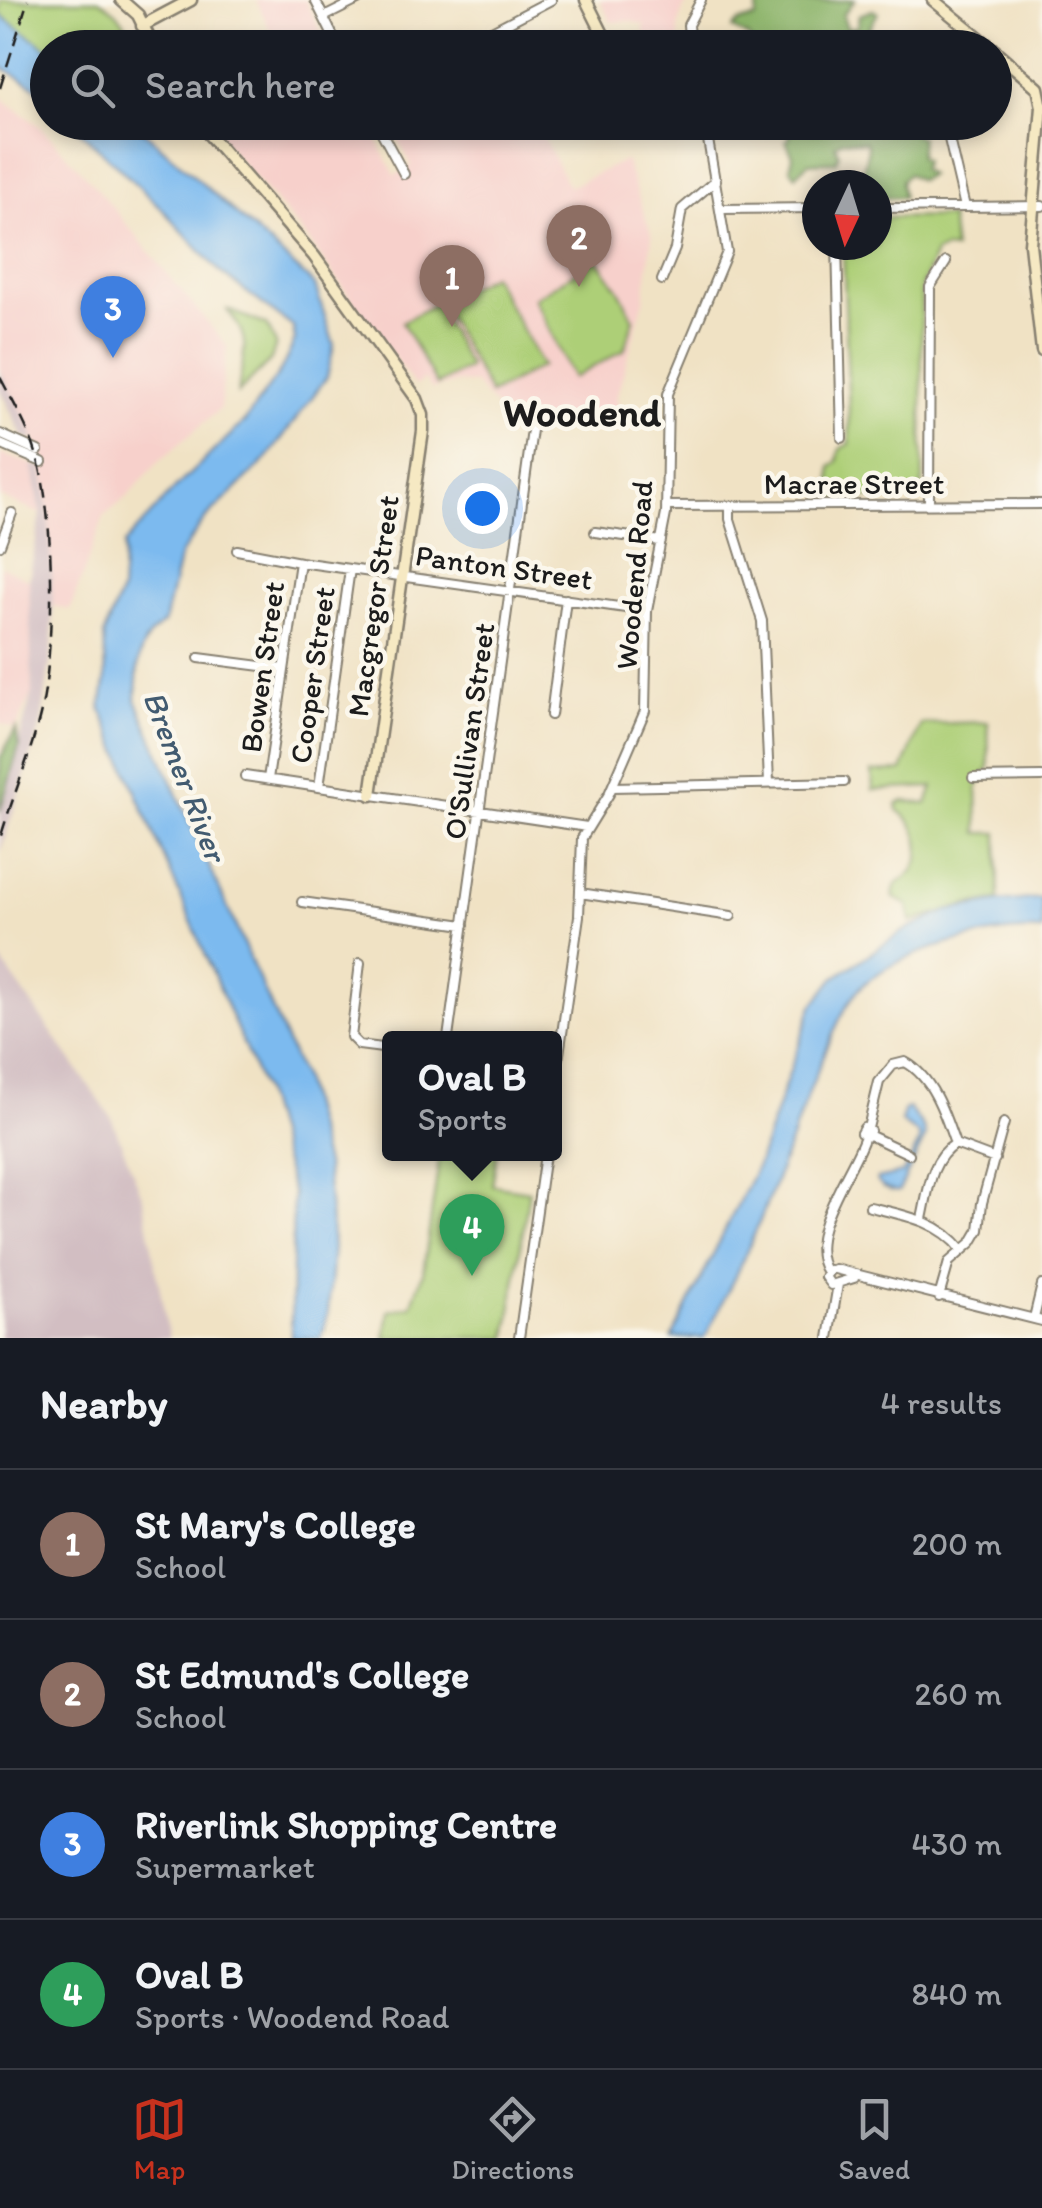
<!DOCTYPE html>
<meta charset="utf-8">
<style>
:root{--surface:#171b24;--page:#242831;--text:#f1f3f6;--muted:#9ea1a6;--line:#363941;--accent:#c8321e}
body{margin:0;font-family:Itim,sans-serif;background:var(--page);color:var(--text)}
.compass{position:absolute;left:802px;top:170px;width:90px;height:90px;border-radius:50%;background:var(--surface);box-shadow:0 5px 15px #0003;rotate:184deg}
.you{position:absolute;left:482px;top:508px;width:35px;height:35px;margin:-25px;border:8px solid #fff;border-radius:50%;background:#1a73e8;box-shadow:0 0 0 15px #1a73e833}
.badge{display:grid;place-items:center;width:65px;height:65px;border-radius:50%;background:var(--accent);color:#fff;font-size:32px;font-weight:700}
.pin{position:absolute;translate:-50% -82px;filter:drop-shadow(0 2px 5px #0008)}
.pin::after{content:'';position:absolute;top:52px;width:35px;height:30px;background:inherit;clip-path:polygon(0 0,100% 0,50% 100%)}
.popup{position:absolute;left:382px;top:1031px;width:180px;height:130px;box-sizing:border-box;display:grid;place-content:center;border-radius:10px;background:var(--surface);filter:drop-shadow(0 2px 8px #0005);font-size:32px;white-space:nowrap;color:var(--muted)}
.popup b{font-size:38px;color:var(--text)}
.popup::after{content:'';position:absolute;left:50%;top:100%;margin-left:-20px;border:20px solid transparent;border-top-color:var(--surface)}
.list{margin:0;padding:0;list-style:none}
h2{display:flex;justify-content:space-between;align-items:center;height:130px;margin:0;padding:0 40px;font-size:42px}
h2 small{font-size:32px;font-weight:400;color:var(--muted)}
.list li{display:grid;grid-template-columns:65px 1fr auto;gap:30px;align-items:center;box-sizing:border-box;height:150px;padding:0 40px;border-top:2px solid var(--line)}
.list b{display:block;font-size:38px;white-space:nowrap}
.list p{margin:0;font-size:32px;white-space:nowrap;color:var(--muted)}
.list em{font-size:32px;font-style:normal;color:var(--muted)}
.icon{flex:none;width:55px;height:55px;fill:none;stroke:currentColor;stroke-width:2;stroke-linecap:round;stroke-linejoin:round}
.map{position:relative;flex:none;width:1042px;height:1338px;overflow:hidden}
.search{position:absolute;background:var(--surface);box-shadow:0 5px 15px #0003;left:30px;right:30px;top:30px;height:110px;display:flex;align-items:center;gap:25px;box-sizing:border-box;padding:0 35px;border-radius:55px;color:var(--muted);font-size:38px}
.sheet{height:730px;background:var(--surface)}
nav{display:flex;justify-content:space-around;align-items:center;box-sizing:border-box;height:140px;border-top:2px solid var(--line);background:var(--surface);font-size:28px;color:var(--muted)}
nav a{display:grid;justify-items:center;gap:5px}
nav .on{color:var(--accent)}
.map>svg:first-child{display:block}
.built{fill:#f7d0cb}
.industrial{fill:#d2bec2}
.green{fill:#adcf77;stroke:#64764a;stroke-width:2.5}
.forest{fill:#8ab268;stroke:#536742;stroke-width:2.5}
.water{fill:#7cbaef;stroke:#4c6b86;stroke-width:2.5}
.lines{fill:none;stroke-linecap:round;stroke-linejoin:round}
.street-casing{stroke:#867f70;stroke-width:12}
.secondary-casing{stroke:#867f70;stroke-width:15}
.street{stroke:#fff;stroke-width:8}
.secondary{stroke:#f6e9c3;stroke-width:10}
.rail{stroke:#1c1c1c;stroke-width:2.5;stroke-dasharray:15 8;stroke-linecap:butt}
.labels{text-anchor:middle;dominant-baseline:central;stroke-width:9;stroke-linejoin:round;paint-order:stroke}
.street-label{font-size:30px;fill:#1c1c1c;stroke:#fbf7ec}
.water-label{font-size:32px;font-style:italic;fill:#425b70;stroke:#fbf7ec}
.district-label{font-size:40px;font-weight:bold;fill:#1c1c1c;stroke:#fbf7ec}
</style>
<div class="map">
<svg width="1042" height="1338" viewBox="0 0 1042 1338">
<rect width="100%" height="100%" fill="#fbf7ec"/>
<filter id="ink" filterUnits="userSpaceOnUse"><feTurbulence type="fractalNoise" baseFrequency=".01" numOctaves="2"/><feDisplacementMap in="SourceGraphic" scale="20" xChannelSelector="R" yChannelSelector="G"/><feConvolveMatrix kernelMatrix="1 2 1 2 8 2 1 2 1" color-interpolation-filters="sRGB"/></filter>
<filter id="wash" filterUnits="userSpaceOnUse"><feTurbulence type="fractalNoise" baseFrequency=".0048" numOctaves="4" result="noise"/><feDisplacementMap in="SourceGraphic" scale="40" xChannelSelector="R" yChannelSelector="G"/><feGaussianBlur stdDeviation="2.25" result="paint"/><feColorMatrix in="noise" values="0 0 0 0 0 0 0 0 0 0 0 0 0 0 0 0 0 1.4 0 .05"/><feComposite in="paint" operator="in"/></filter>
<g filter="url(#wash)">
<rect width="100%" height="100%" fill="#f0e2c4"/>
<path class="built" d="M256,0H305L329,47H278Z
M600,0H690L683,9L678,27L680,47L643,43L644,25L630,21L611,22Z
M951,27L975,45L973,47H932L929,28Z
M0,97L41,127L96,187L227,346L220,409L157,463L127,497L104,516L70,610L53,606L49,520L42,462L27,421L0,370Z
M207,123H368L395,175L412,166L389,123H536L569,187L625,160L652,236L644,300L617,395V431L499,411L475,384L458,382L432,389L424,379L415,386L307,238Z
M0,454L32,464L41,514L0,497Z
M1,566L29,580L32,693L16,729L0,723Z"/>
<path class="industrial" d="M0,370L27,421L34,439L27,440L22,435L0,390Z
M32,464L42,466L49,520L53,606L52,649L41,725L0,853V812L32,693L29,580L41,514Z
M0,959L111,1117L143,1198L169,1338H0Z"/>
<path class="green" d="M0,0H98C120,10 127,27 138,47L47,50L0,15Z
M950,217L954,250L944,249L935,253L921,287L923,482L917,498L831,497V467L837,463L840,449L850,444L843,245H877V218Z
M597,259L619,290L634,319L624,350L573,378L534,298Z
M492,275L542,366L490,394L440,303Z
M435,304L469,367L437,385L402,322Z
M226,309L267,325L276,344L271,360L238,393C242,354 255,341 226,309Z
M988,722L989,768L977,788L978,833H998L999,900L967,905L911,922L908,905L894,898C891,878 908,883 915,867C926,846 916,823 898,810L897,804L904,801L927,804L933,787L873,790L872,772L902,771L921,724Z
M440,1154H497L492,1185L529,1191L507,1338H385L389,1311L411,1306L423,1273Z"/>
<path class="forest" d="M764,0L790,3L855,0L843,15L847,28L857,27L859,15L873,10L878,13L866,34L861,36L869,47H723L739,43L755,45L748,37L732,29L739,22L756,18L758,5Z
M779,123H909L901,130H912L915,135L921,137L919,158L924,160L921,169L929,175L919,180L908,174L901,181L903,197L877,198V185H867L861,179L868,148L866,142L842,140L835,145L839,154L836,162L808,163L796,175L790,168L793,156L786,141L790,138L789,131L779,127Z
M16,729L19,747L0,811V758Z"/>
<path class="water" d="M0,15L47,48V99L34,86L0,66Z
M72,123H135L315,285L334,345L327,377L265,461L205,519L180,555L164,623C134,642 138,668 136,700L303,1079L326,1168L333,1247L328,1313L321,1338H291L293,1195L264,1093L101,709L106,677L104,634L121,592L124,544L176,487L245,421L281,370L295,340L293,327L220,272L160,207Z
M1042,898V931C991,928 902,950 863,985C844,1004 833,1034 823,1058C798,1116 779,1177 754,1235C739,1270 721,1304 705,1338H672L758,1163L812,1007L834,978L902,932L947,911L997,902Z
M909,1108L923,1127L926,1136L899,1191C891,1192 879,1188 877,1179L903,1173L919,1143V1135L901,1122L905,1109Z"/>
</g>
<g filter="url(#ink)">
<g class="lines">
<defs>
<path id="street" d="M315,0L339,48
M324,17L358,0
M459,48L551,0
M690,48L688,25L701,0
M376,122L404,174
M945,122L965,207
M877,208L1042,206
M722,209L817,208
M837,245L842,438
M662,280L675,249L682,209L716,180
M0,434L38,451
M0,444L42,462
M929,503L930,287L946,262
M666,506L1042,504
M730,506V519L762,621L769,783
M595,532L661,541
M0,545L12,513
M237,550L300,562L647,611
M199,658L284,669
M551,715L566,599
M245,776L587,827
M973,778L1042,777
M268,779L300,562
M319,787L350,569
M613,787L844,782
M580,893L731,916
M302,902L464,925
M360,963L351,1037L359,1045L390,1049
M448,1038L532,430
M554,1089L579,916L582,838L609,794L645,711L647,611L666,514L668,394L727,252L705,122
M864,1128L870,1131L867,1136L861,1133Z
M868,1128L879,1082L893,1065L905,1062C933,1077 945,1115 955,1144L995,1159
M869,1135L909,1154
M870,1207C904,1215 940,1221 962,1250
M922,1219C928,1193 930,1159 955,1144
M835,1269L1042,1321
M830,1270L825,1277L831,1285L854,1278
M827,1272C802,1236 853,1172 865,1136
M939,1297L949,1262L972,1242L979,1230L982,1203L1004,1123
M1034,1318L1042,1285
M519,1338L545,1154
M829,1338L838,1284"/>
<path id="secondary" d="M121,0L138,15L154,48
M586,0L610,48
M933,0L992,48
M142,26L191,0
M994,50L1038,88L1042,107L1030,244L1042,351
M198,122L314,256L417,399L423,415V431L371,795"/>
</defs>
<use href="#street" class="street-casing"/>
<use href="#secondary" class="secondary-casing"/>
<use href="#street" class="street"/>
<use href="#secondary" class="secondary"/>
<path class="rail" d="M0,88L28,0
M0,377C13,402 28,427 36,453C55,514 55,644 42,707C32,752 13,795 0,839"/>
</g>
</g>
<g class="labels">
<g class="street-label">
<text x="854" y="483">Macrae Street</text>
<text transform="translate(504 567) rotate(8)">Panton Street</text>
<text transform="translate(634 575) rotate(-85)">Woodend Road</text>
<text transform="translate(373 606) rotate(-82)">Macgregor Street</text>
<text transform="translate(262 667) rotate(-82)">Bowen Street</text>
<text transform="translate(312 675) rotate(-82)">Cooper Street</text>
<text transform="translate(469 731) rotate(-82)">O'Sullivan Street</text>
</g>
<g class="water-label">
<text transform="translate(185 776) rotate(69)">Bremer River</text>
</g>
<g class="district-label">
<text x="582" y="412">Woodend</text>
</g>
</g>
</svg>
<svg class="compass" viewBox="-18 -18 36 36"><path d="M0-13l5 13h-10z" fill="#e53935"/><path d="M0 13l5-13h-10z" fill="#9ea1a6"/></svg>
<div class="you"></div>
<div class="pin badge" style="left:452px;top:327px;background:#8d6e63">1</div>
<div class="pin badge" style="left:579px;top:287px;background:#8d6e63">2</div>
<div class="pin badge" style="left:113px;top:358px;background:#3f7fe0">3</div>
<div class="pin badge" style="left:472px;top:1276px;background:#2e9e5b">4</div>
<div class="popup"><b>Oval B</b>Sports</div>
<div class="search"><svg class="icon" aria-label="search" viewBox="0 0 24 24"><circle cx="10" cy="10" r="6"/><path d="M15 15l6 6"/></svg>Search here</div>
</div>
<section class="sheet">
<h2>Nearby<small>4 results</small></h2>
<ul class="list">
<li><span class="badge" style="background:#8d6e63">1</span><div><b>St Mary's College</b><p>School</p></div><em>200 m</em></li>
<li><span class="badge" style="background:#8d6e63">2</span><div><b>St Edmund's College</b><p>School</p></div><em>260 m</em></li>
<li><span class="badge" style="background:#3f7fe0">3</span><div><b>Riverlink Shopping Centre</b><p>Supermarket</p></div><em>430 m</em></li>
<li><span class="badge" style="background:#2e9e5b">4</span><div><b>Oval B</b><p>Sports · Woodend Road</p></div><em>840 m</em></li>
</ul>
</section>
<nav>
<a class="on"><svg class="icon" aria-label="map" viewBox="0 0 24 24"><path d="M3 6l6-2 6 2 6-2v14l-6 2-6-2-6 2zM9 4v14M15 6v14"/></svg>Map</a>
<a><svg class="icon" aria-label="directions" viewBox="0 0 24 24"><path d="M12 3l9 9-9 9-9-9zM9 14v-3h6M13 9l2 2-2 2"/></svg>Directions</a>
<a><svg class="icon" aria-label="saved" viewBox="0 0 24 24"><path d="M7 4h10v16l-5-4-5 4z"/></svg>Saved</a>
</nav>
